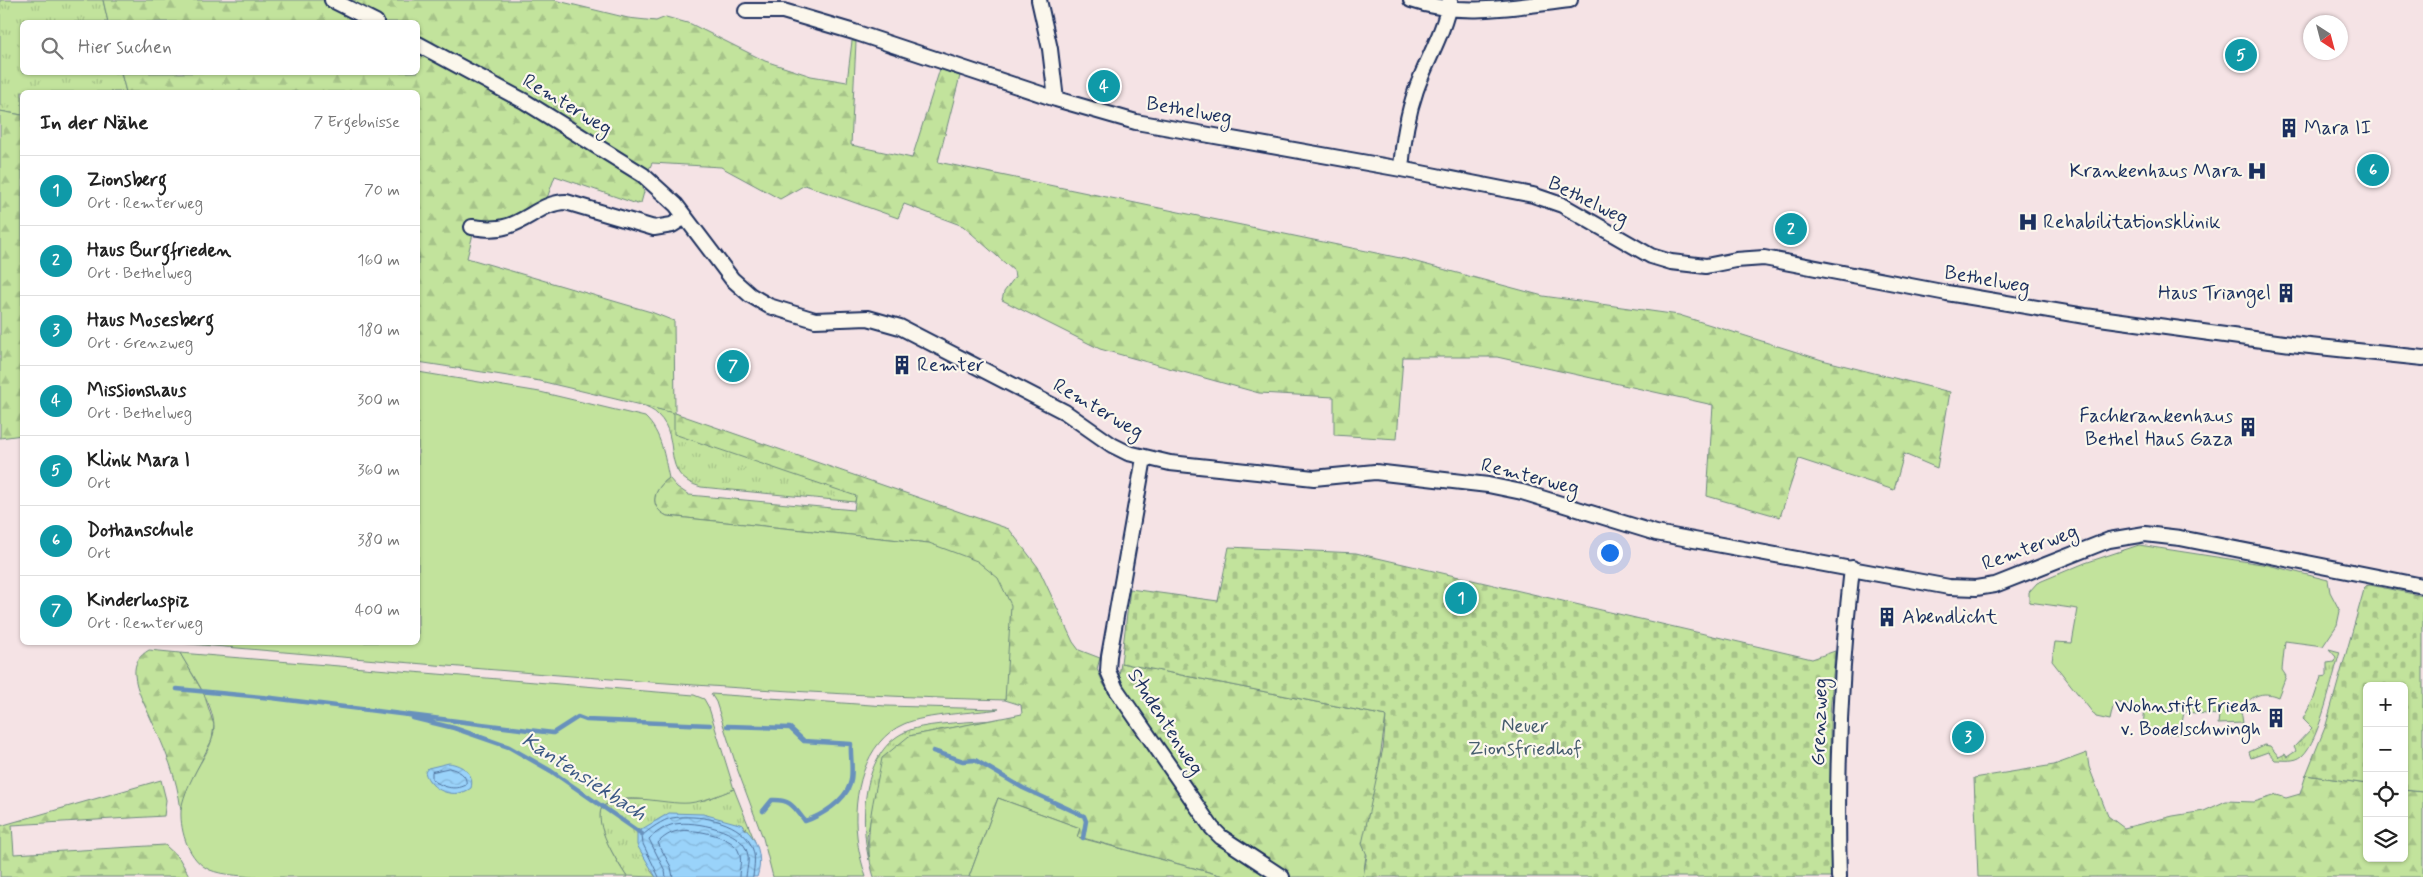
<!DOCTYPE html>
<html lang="de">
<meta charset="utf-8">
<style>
:root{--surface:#fff;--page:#f2f2f2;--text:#222;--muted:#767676;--line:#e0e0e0;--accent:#0b8043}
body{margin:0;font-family:Mynerve,sans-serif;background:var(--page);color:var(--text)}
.controls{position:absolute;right:15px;bottom:15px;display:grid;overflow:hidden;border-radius:8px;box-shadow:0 1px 4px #0004}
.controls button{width:45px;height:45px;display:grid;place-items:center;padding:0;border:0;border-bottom:1px solid var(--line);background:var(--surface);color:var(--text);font:25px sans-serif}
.compass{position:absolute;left:2303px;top:15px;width:45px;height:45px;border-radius:50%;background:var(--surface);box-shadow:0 1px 4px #0004;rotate:144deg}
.you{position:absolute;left:1609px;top:552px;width:18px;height:18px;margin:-12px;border:4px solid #fff;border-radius:50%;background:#1a73e8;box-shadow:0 0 0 8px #1a73e833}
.badge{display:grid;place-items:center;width:32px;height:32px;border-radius:50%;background:var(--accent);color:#fff;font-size:16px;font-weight:700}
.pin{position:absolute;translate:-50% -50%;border:2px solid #fff;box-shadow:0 1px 5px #0006}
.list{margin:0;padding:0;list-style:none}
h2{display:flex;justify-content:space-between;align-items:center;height:65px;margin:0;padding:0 20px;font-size:21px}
h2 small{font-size:16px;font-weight:400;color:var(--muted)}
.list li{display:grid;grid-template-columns:32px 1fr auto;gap:15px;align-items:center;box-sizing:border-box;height:70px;padding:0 20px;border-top:1px solid var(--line)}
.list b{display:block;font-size:19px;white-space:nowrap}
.list p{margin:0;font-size:16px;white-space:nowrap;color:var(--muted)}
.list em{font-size:16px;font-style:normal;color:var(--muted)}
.icon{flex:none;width:28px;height:28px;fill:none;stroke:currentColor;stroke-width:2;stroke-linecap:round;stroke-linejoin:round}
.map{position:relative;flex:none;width:2423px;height:877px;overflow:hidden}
.search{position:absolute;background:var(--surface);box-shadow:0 1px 4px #0004;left:20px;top:20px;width:400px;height:55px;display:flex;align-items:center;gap:12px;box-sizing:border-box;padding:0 18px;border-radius:8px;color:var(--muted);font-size:19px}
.panel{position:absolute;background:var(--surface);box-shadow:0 1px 4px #0004;left:20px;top:90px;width:400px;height:555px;border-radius:8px}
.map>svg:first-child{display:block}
.grass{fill:url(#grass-tufts);stroke:#6e897d}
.forest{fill:url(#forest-firs);stroke:#6e897d}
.cemetery{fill:url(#cemetery-stones);stroke:#6e897d}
.park{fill:#c2e39c;stroke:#6e897d}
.water{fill:url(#water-waves);stroke:#6791bc}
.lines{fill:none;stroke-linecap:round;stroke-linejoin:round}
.shore{stroke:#4e719c;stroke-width:1}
.stream{stroke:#6791bc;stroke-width:4.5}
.minor-casing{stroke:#1b2f5e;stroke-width:18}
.minor{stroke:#fbf7ec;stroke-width:14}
.labels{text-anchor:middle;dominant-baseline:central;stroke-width:4.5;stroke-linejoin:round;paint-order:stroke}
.street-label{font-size:20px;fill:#1b2f5e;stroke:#fbf7ec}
.poi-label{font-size:20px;fill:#1b2f5e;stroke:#fbf7ec;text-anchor:start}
.park-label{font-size:20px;fill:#455c6e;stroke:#fbf7ec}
.water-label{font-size:21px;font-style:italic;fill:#3b5885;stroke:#fbf7ec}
</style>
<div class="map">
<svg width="2423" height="877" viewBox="0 0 2423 877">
<defs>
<pattern id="grass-tufts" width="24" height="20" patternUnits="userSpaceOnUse" patternTransform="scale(1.25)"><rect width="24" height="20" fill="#c2e39c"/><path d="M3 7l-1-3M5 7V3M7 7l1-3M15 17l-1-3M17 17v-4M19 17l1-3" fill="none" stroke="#a6c389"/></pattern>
<pattern id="forest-firs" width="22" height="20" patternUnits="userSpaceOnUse" patternTransform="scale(1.25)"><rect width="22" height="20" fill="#c2e39c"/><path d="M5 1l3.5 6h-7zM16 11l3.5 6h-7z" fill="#a6c389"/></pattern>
<pattern id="cemetery-stones" width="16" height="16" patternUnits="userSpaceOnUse" patternTransform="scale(1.25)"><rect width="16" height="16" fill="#c2e39c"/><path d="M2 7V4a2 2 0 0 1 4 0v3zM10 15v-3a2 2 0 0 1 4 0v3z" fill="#a6c389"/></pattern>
<pattern id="water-waves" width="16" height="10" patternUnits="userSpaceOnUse" patternTransform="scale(1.25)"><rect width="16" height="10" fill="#9ad3fa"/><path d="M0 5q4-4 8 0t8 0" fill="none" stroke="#84b5d9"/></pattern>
</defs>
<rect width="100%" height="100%" fill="#f5e3e5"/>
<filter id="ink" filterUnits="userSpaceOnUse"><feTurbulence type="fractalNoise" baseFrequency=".02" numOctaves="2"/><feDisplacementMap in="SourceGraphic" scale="10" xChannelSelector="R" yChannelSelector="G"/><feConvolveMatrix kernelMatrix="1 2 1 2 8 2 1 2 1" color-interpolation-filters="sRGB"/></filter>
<g filter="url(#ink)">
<path class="grass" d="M0,0H103L108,22H22V72L121,73L126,92H22V115L0,111Z
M641,405L675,413L856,496L855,502L701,487C658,475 683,439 658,415C654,410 647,408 641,405Z
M2329,649L2340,652C2333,674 2320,740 2302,756C2295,762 2284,760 2275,760L2268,752L2251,758L2249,752L2264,745L2270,746L2279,757L2285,754L2287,757L2296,751L2294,747L2312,728L2303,719L2314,698L2321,677L2327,676V663L2334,662L2336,657Z
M993,720L909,736L872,812L867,837L869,860C859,818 862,744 913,729C933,723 971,722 993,720Z
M734,789L755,842L743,825L738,824L650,870L656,877L626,876C617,860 592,825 602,807L615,799L705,800Z"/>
<path class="forest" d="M103,0H554L628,18L656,21L666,17L691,24L765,61L811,76L847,82L852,41L856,42L851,145L912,158L940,69L960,76L938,162L1405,259L1543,296L1679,315L1822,360L1950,392L1937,468L1904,454L1894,490L1799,459L1780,517L1707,496L1713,405L1497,357H1403L1397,439L1334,435V397L1259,393L1100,349L1002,300L1004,292L1015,277L1014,271L963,226L904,204L898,218L805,185L780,199L721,167L652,163L642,184L644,192L641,203L637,204L555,176L546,201C521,214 505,224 476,222L467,258L651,312L674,321L675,413L1009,529L1038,567L1073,642L1079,650L1100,658L1097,669L1104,685L1206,831L1218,844L1270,877H1227L1083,838L1077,837L1080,828L998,798L969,877H874C861,838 875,797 882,758L909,736L1022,714L1021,705L1005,700V696L929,543L667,516C647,506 654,489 669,478L677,487L689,495L854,510L856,496L674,434V413L540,381L418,362V92H126L121,73L418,72V22H108Z
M0,111L22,115V435L0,438Z
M149,650L180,653L204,694L214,725L212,740L193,777L181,810C177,777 165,749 151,719C145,705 136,690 135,675C134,663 139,656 149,650Z
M1121,663L1386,716L1363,877H1291L1227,832L1216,822L1118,681Z
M2087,753L2089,767L2108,816L2124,828L2173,816L2204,811L2226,801L2254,802L2277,795L2286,798L2300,794L2306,775L2367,784V858H2404V790L2423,792V877H1978L1974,778L2054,765Z
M161,780L166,800L164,816L12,825L14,854L165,845L179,858L190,877H0V826Z"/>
<path class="cemetery" d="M1229,547L1356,553L1812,659L1835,651L1830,714L1831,877H1363L1367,855L1362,844L1383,748L1386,716L1121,663L1130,589L1218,601Z
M2370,585L2423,596V792L2404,790V686H2367V784L2306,775L2326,725L2365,586Z"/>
<path class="park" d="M418,372L540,392L645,417C662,433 664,456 669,478C654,489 647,506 667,516L929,543L977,561L998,578L1011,605L1005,700C728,693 453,666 178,643L418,642Z
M2139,545L2268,565L2328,580L2330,592L2340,611L2337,625L2323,646L2285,641L2282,670L2286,676L2278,697C2262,690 2250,696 2241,710L2243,723L2218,724L2219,715L2184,712L2180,734L2142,733L2145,708L2114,702L2110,720L2096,717L2052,661L2055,642L2072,643L2078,609L2029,602V592L2037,583L2085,563Z
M180,653L694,695L704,699L709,708L734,789C719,795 705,801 689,803C664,805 623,790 602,807C593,824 617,862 627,877H251C238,875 222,875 210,870C189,861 180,832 181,811C182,800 189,784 194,775C201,760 215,743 214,726C213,702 191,673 180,653Z
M711,694L886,706L999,709C974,713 926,714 904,724C864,741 852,796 857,836C858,850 862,864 866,877H773L763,838L738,771L716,702Z
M998,798L1080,828L1077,837L1227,877H969Z"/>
<path class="water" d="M449,763C462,765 475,773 471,788C455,800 430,791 425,772L428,768Z
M669,813L703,814L743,825C744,830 747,830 750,834C760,846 762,863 757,877H656L637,845V832Z"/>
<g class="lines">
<path class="shore" d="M449,768C458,770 468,775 466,785C455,791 441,787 432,779V772Z
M659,877L643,844L642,836C648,830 664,819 672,818C697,814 737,820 750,843C757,855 754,865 753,877
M666,877L665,871L649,839C654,834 664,827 671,825C689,819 736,829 745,847C751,858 747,866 746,877
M673,877L671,867L658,843C661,839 668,834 674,832C689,827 731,835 738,850C743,860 739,867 739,877"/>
<path class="stream" d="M177,689L272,698L553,733L578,717L586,720L710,725
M413,718L454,728L509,747L551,771L642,834
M727,726L790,728L804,741L851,744C850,757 854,772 850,784C845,801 821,816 805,821C794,807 791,799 772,800L763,811
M933,751L963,761L975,760L1023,788L1084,816L1086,821L1083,838"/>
<defs>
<path id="minor" d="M332,0L376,22
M1039,0L1050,49L1056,99
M1411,0C1462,18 1517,6 1570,0
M746,11H783L854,32L1056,99L1136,122L1401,169L1533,195L1562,205L1651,256L1671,262L1706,266L1736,260L1764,258L1947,293L2085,316L2291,344L2423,358
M418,44L524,101L643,175L676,205L732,279L750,295L769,306L815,320L868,318L900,327L1065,412L1112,445L1128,453L1170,463L1314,478L1375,472L1488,485L1522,492L1656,533L1949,587L1976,588L1995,585L2109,540L2145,534L2180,538L2423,586
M1401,169C1403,142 1407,116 1416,90C1427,59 1444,33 1450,0
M472,227C485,229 496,230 508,226C528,220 544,202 566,202L654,228L672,225L685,217
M1144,458L1109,656L1108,671L1116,689L1212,828L1221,837L1282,877
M1839,877C1836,773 1840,671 1852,568"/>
</defs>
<use href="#minor" class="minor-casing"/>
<use href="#minor" class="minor"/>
</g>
</g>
<defs>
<symbol id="building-bare" viewBox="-9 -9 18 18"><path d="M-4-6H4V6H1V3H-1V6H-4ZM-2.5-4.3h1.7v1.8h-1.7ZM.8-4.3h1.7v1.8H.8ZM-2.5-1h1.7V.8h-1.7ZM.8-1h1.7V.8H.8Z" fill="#1b2f5e" stroke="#fbf7ec" stroke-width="2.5" paint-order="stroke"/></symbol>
<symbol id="hospital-bare" viewBox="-9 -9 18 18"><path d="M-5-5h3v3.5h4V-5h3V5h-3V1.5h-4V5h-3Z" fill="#1b2f5e" stroke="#fbf7ec" stroke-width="2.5" paint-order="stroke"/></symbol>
</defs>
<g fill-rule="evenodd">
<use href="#building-bare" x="2275" y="114" width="28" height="28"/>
<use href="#hospital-bare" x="2243" y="157" width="28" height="28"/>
<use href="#hospital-bare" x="2014" y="208" width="28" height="28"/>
<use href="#building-bare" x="2272" y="279" width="28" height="28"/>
<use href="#building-bare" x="888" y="351" width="28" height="28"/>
<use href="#building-bare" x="2234" y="413" width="28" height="28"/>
<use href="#building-bare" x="1873" y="603" width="28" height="28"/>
<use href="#building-bare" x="2262" y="704" width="28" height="28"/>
</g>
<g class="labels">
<g class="street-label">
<text transform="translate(567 105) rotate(31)">Remterweg</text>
<text transform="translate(1189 111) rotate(10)">Bethelweg</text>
<text transform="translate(1588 201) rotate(26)">Bethelweg</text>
<text transform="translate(1987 280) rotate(10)">Bethelweg</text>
<text transform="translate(1098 409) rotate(30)">Remterweg</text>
<text transform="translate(1530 477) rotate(14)">Remterweg</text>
<text transform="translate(2030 548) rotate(-20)">Remterweg</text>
<text transform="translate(1165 722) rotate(57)">Studentenweg</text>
<text transform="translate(1820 722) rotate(-88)">Grenzweg</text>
</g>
<g class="poi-label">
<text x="2304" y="128">Mara II</text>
<text x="2242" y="171" text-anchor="end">Krankenhaus Mara</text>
<text x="2043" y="222">Rehabilitationsklinik</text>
<text x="2271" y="293" text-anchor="end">Haus Triangel</text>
<text x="917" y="365">Remter</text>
<text x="2233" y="416" text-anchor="end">Fachkrankenhaus<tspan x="2233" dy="23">Bethel Haus Gaza</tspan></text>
<text x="1902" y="617">Abendlicht</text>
<text x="2261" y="706" text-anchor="end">Wohnstift Frieda<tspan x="2261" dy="23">v. Bodelschwingh</tspan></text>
</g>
<g class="park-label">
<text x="1525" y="726">Neuer<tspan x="1525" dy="23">Zionsfriedhof</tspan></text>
</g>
<g class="water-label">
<text transform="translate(584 777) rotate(33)">Kantensiekbach</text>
</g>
</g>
</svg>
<div class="controls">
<button>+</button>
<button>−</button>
<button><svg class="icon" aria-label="locate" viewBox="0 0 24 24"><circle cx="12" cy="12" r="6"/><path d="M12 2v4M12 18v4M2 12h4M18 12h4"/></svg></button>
<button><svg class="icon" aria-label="layers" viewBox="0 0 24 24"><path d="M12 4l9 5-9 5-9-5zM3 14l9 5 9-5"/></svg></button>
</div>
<svg class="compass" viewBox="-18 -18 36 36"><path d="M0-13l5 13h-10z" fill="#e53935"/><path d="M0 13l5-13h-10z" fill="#767676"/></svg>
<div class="you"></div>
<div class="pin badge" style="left:1461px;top:598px;background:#0f9aa8">1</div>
<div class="pin badge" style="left:1791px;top:229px;background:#0f9aa8">2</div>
<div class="pin badge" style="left:1968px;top:737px;background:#0f9aa8">3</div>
<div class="pin badge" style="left:1104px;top:86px;background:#0f9aa8">4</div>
<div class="pin badge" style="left:2241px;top:55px;background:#0f9aa8">5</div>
<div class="pin badge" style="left:2373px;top:170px;background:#0f9aa8">6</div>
<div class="pin badge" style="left:733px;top:366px;background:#0f9aa8">7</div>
<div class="search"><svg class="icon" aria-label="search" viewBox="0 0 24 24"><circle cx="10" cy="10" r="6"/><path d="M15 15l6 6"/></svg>Hier suchen</div>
<section class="panel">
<h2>In der Nähe<small>7 Ergebnisse</small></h2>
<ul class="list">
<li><span class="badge" style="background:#0f9aa8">1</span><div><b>Zionsberg</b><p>Ort · Remterweg</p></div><em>70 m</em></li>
<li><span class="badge" style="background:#0f9aa8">2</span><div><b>Haus Burgfrieden</b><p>Ort · Bethelweg</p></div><em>160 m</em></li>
<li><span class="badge" style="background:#0f9aa8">3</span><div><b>Haus Mosesberg</b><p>Ort · Grenzweg</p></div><em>180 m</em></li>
<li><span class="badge" style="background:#0f9aa8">4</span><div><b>Missionshaus</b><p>Ort · Bethelweg</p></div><em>300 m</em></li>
<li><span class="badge" style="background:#0f9aa8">5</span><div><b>Klink Mara I</b><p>Ort</p></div><em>360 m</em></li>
<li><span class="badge" style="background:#0f9aa8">6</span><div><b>Dothanschule</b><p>Ort</p></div><em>380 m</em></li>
<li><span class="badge" style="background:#0f9aa8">7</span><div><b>Kinderhospiz</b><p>Ort · Remterweg</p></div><em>400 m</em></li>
</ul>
</section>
</div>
